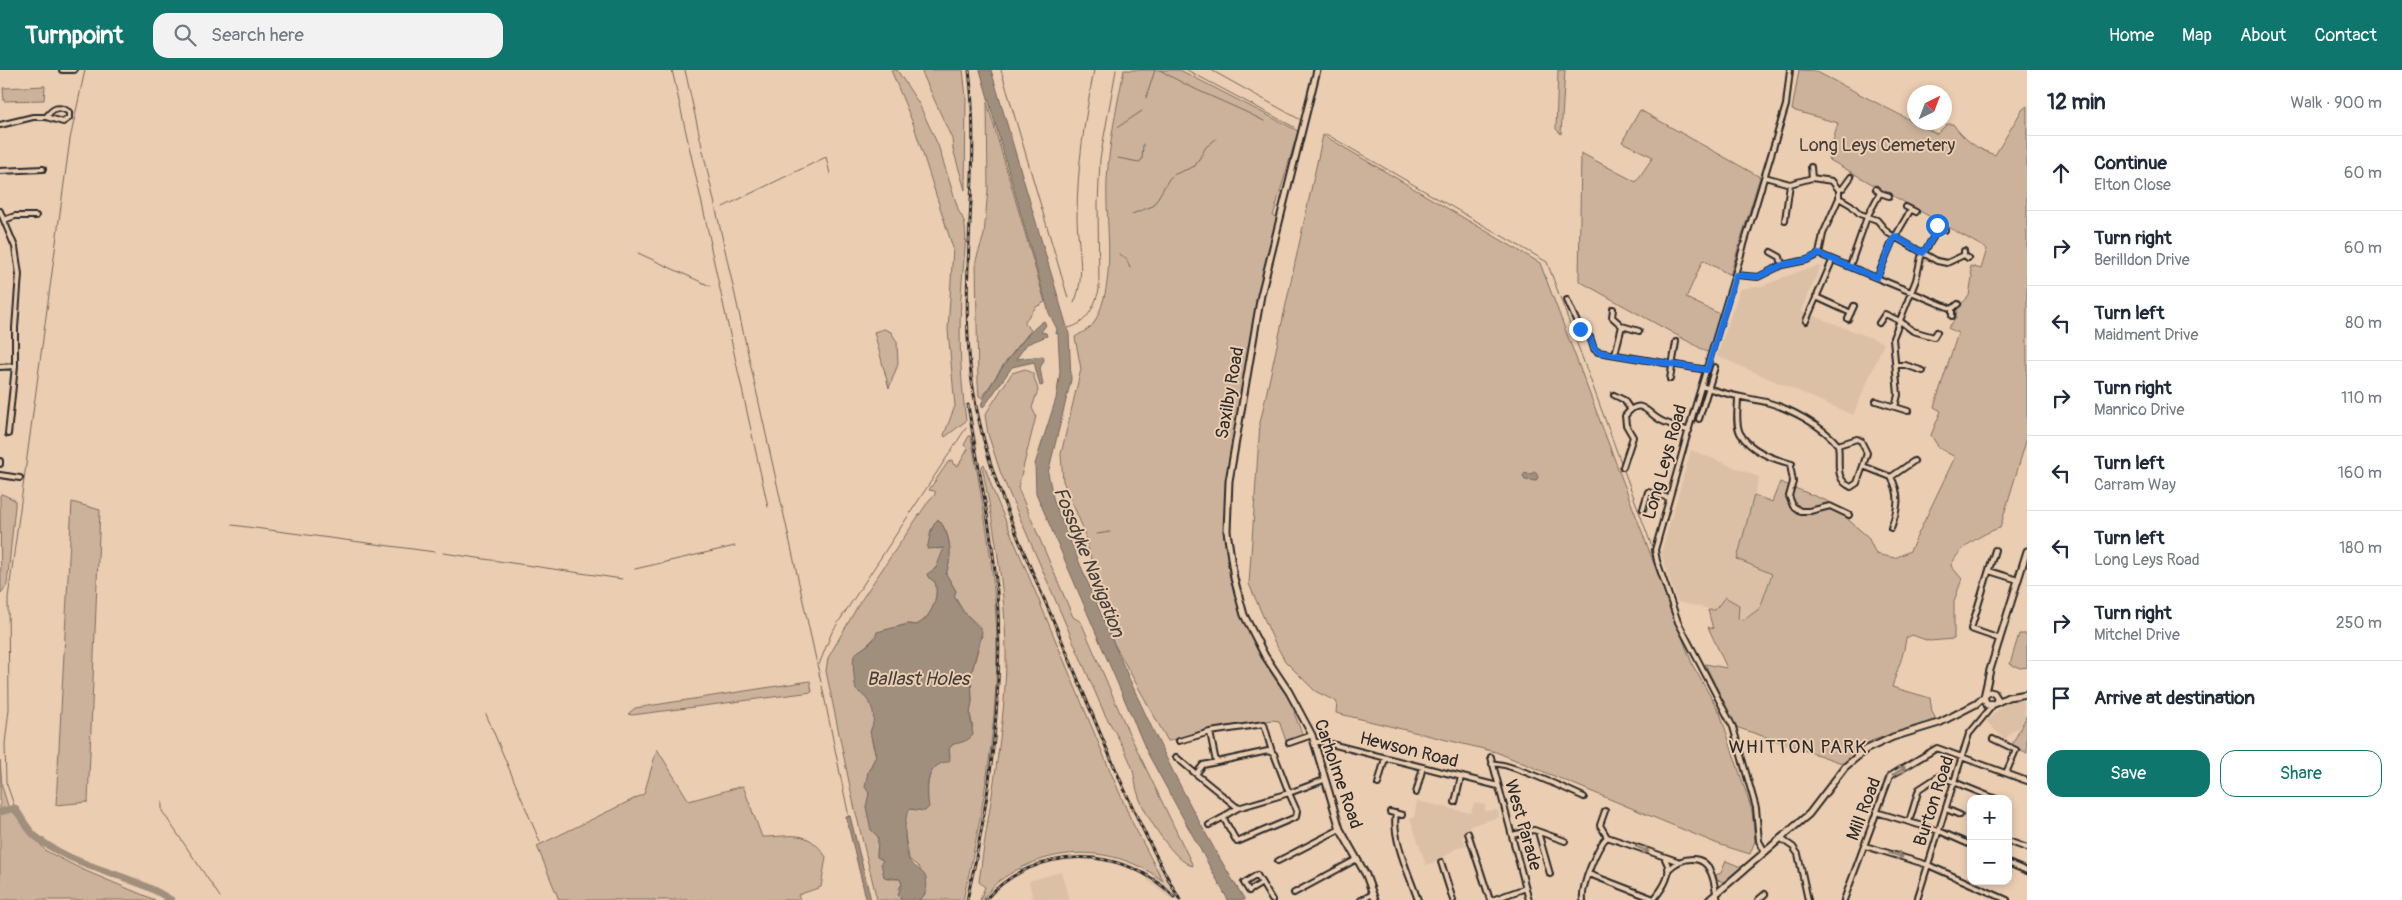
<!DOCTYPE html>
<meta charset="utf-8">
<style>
:root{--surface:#fff;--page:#f2f2f3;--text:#1f2937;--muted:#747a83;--line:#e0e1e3;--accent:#0f766e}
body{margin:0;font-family:Pangolin,sans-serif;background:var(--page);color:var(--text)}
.controls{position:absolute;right:15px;bottom:15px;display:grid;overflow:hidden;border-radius:10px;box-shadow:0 2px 8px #0003}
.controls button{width:45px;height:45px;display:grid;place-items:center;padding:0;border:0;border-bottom:1px solid var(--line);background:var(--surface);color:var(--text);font:25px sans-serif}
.compass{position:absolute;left:1907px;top:15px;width:45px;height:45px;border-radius:50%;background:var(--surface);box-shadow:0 2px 8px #0003;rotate:42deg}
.stop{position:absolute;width:15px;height:15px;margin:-11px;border:4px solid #1a73e8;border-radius:50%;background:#fff}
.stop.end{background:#1a73e8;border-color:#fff;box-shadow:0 1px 5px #0008}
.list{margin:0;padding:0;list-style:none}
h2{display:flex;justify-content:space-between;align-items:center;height:65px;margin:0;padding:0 20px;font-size:21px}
h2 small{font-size:16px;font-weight:400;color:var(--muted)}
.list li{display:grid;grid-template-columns:32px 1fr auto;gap:15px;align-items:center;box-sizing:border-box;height:75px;padding:0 20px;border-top:1px solid var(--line)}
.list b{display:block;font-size:19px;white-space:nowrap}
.list p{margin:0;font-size:16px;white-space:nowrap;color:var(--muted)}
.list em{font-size:16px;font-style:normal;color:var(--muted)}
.actions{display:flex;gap:10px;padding:15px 20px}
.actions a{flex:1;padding:11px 0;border:1px solid var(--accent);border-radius:15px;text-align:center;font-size:18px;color:var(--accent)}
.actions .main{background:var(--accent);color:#fff}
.icon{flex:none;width:28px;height:28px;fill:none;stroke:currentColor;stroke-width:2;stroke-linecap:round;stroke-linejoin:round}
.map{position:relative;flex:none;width:2027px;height:830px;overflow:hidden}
header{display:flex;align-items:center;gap:30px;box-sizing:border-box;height:70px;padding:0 25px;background:var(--accent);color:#fff}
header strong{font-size:24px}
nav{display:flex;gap:28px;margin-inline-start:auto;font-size:18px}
.search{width:350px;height:45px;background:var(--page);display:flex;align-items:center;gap:12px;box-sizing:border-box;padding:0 18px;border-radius:15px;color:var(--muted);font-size:19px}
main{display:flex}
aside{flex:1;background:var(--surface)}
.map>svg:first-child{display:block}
.built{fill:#dbc0a6}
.green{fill:#ccb29b;stroke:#7c6e63}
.water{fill:#a18f7e;stroke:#72675d}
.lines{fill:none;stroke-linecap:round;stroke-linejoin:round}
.stream{stroke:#72675d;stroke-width:1}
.river{stroke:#a18f7e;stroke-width:7}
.minor-casing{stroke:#2b2b2b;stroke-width:8}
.major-casing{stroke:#2b2b2b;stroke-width:9}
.minor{stroke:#ebcdb1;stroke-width:4}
.major{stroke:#ebcdb1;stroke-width:5}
.rail-casing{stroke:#2b2b2b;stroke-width:3}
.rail{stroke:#ebcdb1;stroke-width:1;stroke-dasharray:4;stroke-linecap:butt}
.oneway{stroke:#8b7c6e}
.route{stroke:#1a73e8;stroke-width:6}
.labels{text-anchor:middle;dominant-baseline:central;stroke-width:4;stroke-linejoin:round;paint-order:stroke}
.park-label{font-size:18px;fill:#433f3c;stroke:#ebcdb1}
.street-label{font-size:18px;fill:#2b2b2b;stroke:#ebcdb1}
.water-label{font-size:19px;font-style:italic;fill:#433f3c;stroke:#ebcdb1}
.neighbourhood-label{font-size:19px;letter-spacing:1px;fill:#2b2b2b;stroke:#ebcdb1}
</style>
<header>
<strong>Turnpoint</strong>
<div class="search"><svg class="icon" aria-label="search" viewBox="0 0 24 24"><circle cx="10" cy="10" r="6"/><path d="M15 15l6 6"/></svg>Search here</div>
<nav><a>Home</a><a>Map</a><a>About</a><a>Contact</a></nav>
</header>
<main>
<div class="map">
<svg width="2027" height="830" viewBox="0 0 2027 830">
<rect width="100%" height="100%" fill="#ebcdb1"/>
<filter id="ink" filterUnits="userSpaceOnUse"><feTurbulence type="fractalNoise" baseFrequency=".02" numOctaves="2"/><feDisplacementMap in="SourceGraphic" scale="10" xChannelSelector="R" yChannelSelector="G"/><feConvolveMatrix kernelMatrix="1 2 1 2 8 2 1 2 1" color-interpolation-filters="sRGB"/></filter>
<g filter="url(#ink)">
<path class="built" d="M1821,196L1801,241L1884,273L1853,345L1717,286L1740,219L1762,216L1803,200Z
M1691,380L1759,407L1737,489L1772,503L1760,538L1744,550L1715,540L1677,532L1661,483Z
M2023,630L2025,645L2020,657L2012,661L2005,670L1986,651L2007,632Z
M1417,731L1471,743L1474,733L1485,735V741L1497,740L1499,747L1470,756L1463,767L1466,775L1455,779L1438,791L1426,795L1410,748H1414Z
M1162,795L1182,830H1172L1147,810L1153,804L1162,810L1156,798Z
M1061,802L1069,830H1033L1029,811Z"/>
<path class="green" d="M891,0H897L919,34L938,75L959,142C969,154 965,175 964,190C958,245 959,297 966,351L945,367L944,365L955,336L948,260L953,178L914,56Z
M921,0H963L966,27L965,120L953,79L952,69Z
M1124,0H1180L1298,61L1273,146L1278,147L1252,262L1225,439C1227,478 1234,528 1250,564C1261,591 1280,616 1297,640L1294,643L1303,666L1286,671L1279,651L1272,650L1168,671L1112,570L1083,458L1063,411L1061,384L1081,299L1075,267C1081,263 1090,259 1094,253C1118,211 1105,156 1107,110C1109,73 1117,36 1124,0Z
M1558,0H1565L1561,64L1556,59Z
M1799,0L1815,1L1937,64L1947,54H1953C1964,70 1977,79 1995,85L2022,40L2027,36V368L2000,458C1982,463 1957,479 1951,496L1962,509L1954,531V569L1929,571L1912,565L1906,568C1904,585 1897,600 1892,617L1930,628L1932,642L1936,649L1871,671L1845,694L1733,656L1728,640L1705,594L1727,598L1708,557L1713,559L1708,540H1715L1725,527L1739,535L1738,549L1744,550L1760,538L1772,504L1737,489L1754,425L1772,432L1780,412L1827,431L1868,467L1876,484L1895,488L1910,481L1955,387L1939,378L1931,365L1941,341L1934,337L1958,263L1948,258L1956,248L1957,239L1969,226L1972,207L1970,196L1981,199L1987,179L1828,89L1838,53L1792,40Z
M45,16L44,30L4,31L3,18Z
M987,32L1045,232L1036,237L1025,251V254L1031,260L1004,294L982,328L979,326L978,313L976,190L984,165L988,119Z
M1640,40L1760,107L1730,205L1703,190L1686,228L1722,245L1709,283L1579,211L1581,83L1636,112L1653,87L1622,72Z
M1323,65L1540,193L1693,596L1720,643L1752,741L1755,771L1750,784L1718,774L1496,682L1336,643L1337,632L1315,621L1285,591L1273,569L1249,514L1260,353Z
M884,259L891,262L897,272L898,294L889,318L874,262Z
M1025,299L1033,304L1038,320L1032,338L1036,346L1018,418L1073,547L1081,552L1127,659L1193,796C1175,793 1145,745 1139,727C1135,717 1135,706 1132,697C1125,678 1115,662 1105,645L1001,404L988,364L985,345L1012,303Z
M969,366H971C983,437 997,509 997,582C996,666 982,748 963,830H918L921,829L920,798L909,789C908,774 898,751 910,739L925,741C931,729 924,714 932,701C936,694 945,692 950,686L949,678L973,657L970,644L972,631L971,605L982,565L980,557L963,541L954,526L956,521L946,504C953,486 951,463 938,449L930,462L937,479L944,478L941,491L928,507L935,512C940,527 930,550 916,555L908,554L882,561L854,587L855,614L869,630L874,643V652L871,660L872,672L876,686L868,702L869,730L866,737L878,767L877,787L883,790L888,809H900L902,814L899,818L900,828L902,830H877L853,731L826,601L828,588L860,532L930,429L935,425V421L929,420L948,392L952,390L953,394L958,396L968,379L964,375Z
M984,394L994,423L1111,703L1132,752L1163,811C1113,773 1049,775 999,811C992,816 987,826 980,830L985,817L979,812C988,740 1004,669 1006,596C1007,529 995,463 982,396Z
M2,424L15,430V436L7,515L1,523L0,425Z
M72,432L100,440L88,732L56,735Z
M2019,564H2027V597L2020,598L2010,594Z
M810,611L812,622L632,645L628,644L635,638Z
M2027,645V683L2012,675Z
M657,679L689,731L743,716L762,767C793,767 807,758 826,787L821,817L798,825L800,830H559L537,776L644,724Z
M0,690L2,716L8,736L46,781L81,799L155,830H0Z
M1726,791L1741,797L1724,812L1717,810L1716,805L1721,803Z"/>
<path class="water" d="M980,0H991L1069,264L1071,310L1048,403L1054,432C1111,568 1166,705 1245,830H1228L1147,682L1036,423L1035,394L1056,329L1060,302L1058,263L1056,264L1057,259L1049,243Z
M1044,251L1046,255L1041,262L1046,263L1047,266L1027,274L1016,289L1043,286L1044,290L1040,298L1043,315L1040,316L1034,292L1012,297L986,334L983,337L981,335C988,314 1029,258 1044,251Z
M1535,401L1538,407L1536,411L1525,410L1523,406L1525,403L1531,404Z
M938,449C951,465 953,485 946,504L956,521L954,526L963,541L982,561L971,605L972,631L970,644L973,665C968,671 961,673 953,674L949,679L950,690C946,694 945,691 940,694C924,702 927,724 929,737L925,741L910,739C902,747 905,780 909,790C912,796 922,800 926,807C927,816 928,822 921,829L902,830L898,825L902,814L900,809L884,807L881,793L883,790L877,787L878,767L871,760L866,737L869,723L865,717L868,702L876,686L870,662C878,645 872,630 856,620C855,614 851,589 855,584C863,577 874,574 877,562L908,554L916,555C930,550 940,527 935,512L928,507L927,504L936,498L944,478L927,479C930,467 930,458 938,449Z
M850,746L871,830L866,828L846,747Z"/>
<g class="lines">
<path class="stream" d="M672,0L711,174
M685,0L821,612
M1001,0L1068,228
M1160,0C1193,21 1230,33 1264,51
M1187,0L1294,57
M1211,0L1299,49
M1146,28L1155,0
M1118,57L1142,41
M1326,64L1547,192L1651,474
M1118,88L1139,92L1142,90L1143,74
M723,137L826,87L830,104
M1132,144L1153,136L1169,109L1173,105L1195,96L1206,77L1216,69
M710,174L768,437
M638,183L710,216
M1119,184L1126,188L1130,198
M1074,233C1087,205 1077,175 1077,146C1077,97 1085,48 1094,0
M1068,258C1087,254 1094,237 1099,220L1098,134L1100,89L1116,0
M232,455L435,482
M1097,464L1110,462
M443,483L622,509
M635,499L735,476
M818,597L832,562L966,358
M822,616L849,747
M486,644L540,772
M162,731V741L220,827
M15,738L6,712L5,674L9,639L8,528L70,69L85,0"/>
<path class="river" d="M0,742L15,738C21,747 27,759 35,766C75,799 129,802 171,830"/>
<defs>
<path id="minor" d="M62,0H74
M0,55L33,47H46L63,52L69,48V42C58,35 53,38 46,47
M1811,97L1812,108
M0,101L43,99
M1876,119L1880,123L1889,126
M1839,120L1843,118L1851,107
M1839,128L1851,135L1860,144L1877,150L1888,163L1937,191L1947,193L1964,185
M1906,137L1916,142
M0,141L15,177L19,204L15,258V296L8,364
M4,150L15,146H36
M1785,150L1790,114
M1935,154L1939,158L1945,160
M1964,181V185L1968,188
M1771,182L1780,187L1782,195
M1819,184L1952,239
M1850,196L1867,147L1880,123
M1736,205L1758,207L1782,195L1807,190L1819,184L1823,164L1839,128V120L1832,111L1812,108L1790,114L1765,107
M1877,208L1892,172L1910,141
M1816,227L1851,243
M1567,230L1580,259L1590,267L1594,279L1598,282L1707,300
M1613,239L1612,247L1622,256
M1952,246V239L1958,234
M1848,249L1854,236
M1806,251L1832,191
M1879,253L1885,244L1900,251L1913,261L1934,267L1937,262
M1615,284L1622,256L1639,261
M1896,295H1905L1923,301
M0,297L15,296
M1670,309L1676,272
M1702,316C1724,325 1743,327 1766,332C1789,338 1823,356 1838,375L1857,369L1861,371L1867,383L1863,396L1891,407L1914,391
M1614,325L1624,330L1630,339
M1738,328C1738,338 1735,353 1740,363C1750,381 1773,389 1792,394
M1876,331L1895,337
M1908,341L1895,337L1898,325L1893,268L1916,210L1921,187L1939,158
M1699,349L1715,297
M1838,375C1841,391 1833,409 1851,417L1857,413L1863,396
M0,394V391
M1790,394L1793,412L1789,426L1793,436L1800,441H1810L1830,436L1849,445
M1623,397L1633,367L1626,355L1625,346C1641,325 1647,344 1662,351C1670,355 1680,357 1689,361
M0,405L20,408
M1891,407C1901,425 1898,439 1891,458
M1643,439L1648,422L1669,428
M1995,480L1971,559L2000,569
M1989,501L2018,510
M1993,669L2016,680L2006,703
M1179,671L1210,662
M1314,672H1323L1498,716
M1289,673L1312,665
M1176,687L1196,704
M1491,687L1529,830
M1216,692L1210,662L1264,654L1272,682
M1492,694C1503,690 1569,720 1584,727
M1378,714L1385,688
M1416,723L1423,697
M1455,732L1461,707
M1238,738L1196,704L1203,695L1268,681L1274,684L1289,723L1238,738L1226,745L1224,749L1237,772L1296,747L1297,741L1289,723L1324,710
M1946,739L1960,745
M1605,741L1600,755L1607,767
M1390,742L1402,745
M1876,742L1939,761L1971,775
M1396,743C1391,767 1410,807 1418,830
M1909,752L1919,719L1939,706L1996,729
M1209,755L1224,747
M1538,762L1550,804
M1468,763L1490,830
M1512,765L1534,760L1565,771
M1607,767L1677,791
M1780,768L1793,777L1798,784L1808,830
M2008,771L2027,778
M1865,776L1928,795L2007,830
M1765,782L1759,771L1756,738L1733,657L1678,552L1657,491L1655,480L1693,344L1786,35L1790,0
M1278,791L1340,759
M1441,792L1453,830
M2008,793L2027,801
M1669,799C1681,787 1704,783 1711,803C1715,812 1715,821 1718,830
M1589,804L1654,829
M1262,813L1249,821L1244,813L1257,805L1272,830
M1294,823L1357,789
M1654,829C1663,818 1674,803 1665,789
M1361,830L1373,824
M1492,830L1526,818
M1583,830C1581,816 1597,777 1607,767
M1758,830L1765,824
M1844,830L1890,706L1937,678L2027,711
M1917,830L1969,664L1993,635"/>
<path id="major" d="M1317,0L1261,225L1229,411L1227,461L1234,508L1244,545L1265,586L1289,622L1312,665L1340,759L1366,805L1375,830
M1985,625L1990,622L1994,623L1997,628L1996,633L1987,635L1984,627L1990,600L2027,481
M1996,633L2008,627L2027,624
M1709,830L1809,744L1845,697L1865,680L1893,667L1939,653L1976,634L1985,626"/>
</defs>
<use href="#minor" class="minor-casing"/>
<use href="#major" class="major-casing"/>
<use href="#minor" class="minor"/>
<use href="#major" class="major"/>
<defs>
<path id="rail" d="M969,0C981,98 960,196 970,294C979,393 1024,480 1062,571C1098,658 1133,748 1180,830
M967,830C990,730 1004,625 997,522C992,459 978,398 968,335
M985,830C1034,774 1124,774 1174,827"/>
</defs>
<use href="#rail" class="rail-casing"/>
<use href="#rail" class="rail"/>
</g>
<defs><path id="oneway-shaft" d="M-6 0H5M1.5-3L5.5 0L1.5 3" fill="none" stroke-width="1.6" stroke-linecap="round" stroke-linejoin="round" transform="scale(1.25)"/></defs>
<g class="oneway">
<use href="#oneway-shaft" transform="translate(1899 701) rotate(-33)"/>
<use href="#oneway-shaft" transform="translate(1642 779) rotate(22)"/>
<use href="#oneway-shaft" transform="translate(1896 785) rotate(17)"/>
</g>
</g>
<g class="lines" filter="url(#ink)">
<path class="route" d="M1580,259L1590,268L1594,278L1598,282L1707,300L1736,205L1758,207L1782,195L1807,190L1819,184L1877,208L1895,166L1923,183L1939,158L1937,155"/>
</g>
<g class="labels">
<g class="park-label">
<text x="1877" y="75">Long Leys Cemetery</text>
</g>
<g class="street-label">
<text transform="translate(1230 323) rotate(-80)">Saxilby Road</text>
<text transform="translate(1665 392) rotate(-74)">Long Leys Road</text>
<text transform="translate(1409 680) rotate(14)">Hewson Road</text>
<text transform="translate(1338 704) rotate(71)">Carholme Road</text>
<text transform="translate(1934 731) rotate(-72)">Burton Road</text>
<text transform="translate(1864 739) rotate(-69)">Mill Road</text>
<text transform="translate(1523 755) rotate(74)">West Parade</text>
</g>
<g class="water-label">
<text transform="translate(1089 492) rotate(68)">Fossdyke Navigation</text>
<text x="918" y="609">Ballast Holes</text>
</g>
<g class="neighbourhood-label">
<text x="1798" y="677">WHITTON PARK</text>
</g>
</g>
</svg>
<div class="controls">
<button>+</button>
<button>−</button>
</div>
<svg class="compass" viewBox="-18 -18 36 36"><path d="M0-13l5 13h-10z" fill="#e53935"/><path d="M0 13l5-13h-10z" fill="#747a83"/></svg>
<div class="stop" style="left:1937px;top:155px"></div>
<div class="stop end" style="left:1580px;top:259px"></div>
</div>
<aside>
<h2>12 min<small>Walk · 900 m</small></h2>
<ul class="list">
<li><svg class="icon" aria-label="ahead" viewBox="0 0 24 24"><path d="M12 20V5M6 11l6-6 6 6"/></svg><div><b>Continue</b><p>Elton Close</p></div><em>60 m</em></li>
<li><svg class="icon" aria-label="right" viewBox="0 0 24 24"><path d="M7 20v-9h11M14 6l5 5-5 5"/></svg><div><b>Turn right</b><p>Berilldon Drive</p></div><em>60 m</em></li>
<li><svg class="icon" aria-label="left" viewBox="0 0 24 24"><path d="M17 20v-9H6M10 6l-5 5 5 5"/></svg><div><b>Turn left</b><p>Maidment Drive</p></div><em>80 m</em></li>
<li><svg class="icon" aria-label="right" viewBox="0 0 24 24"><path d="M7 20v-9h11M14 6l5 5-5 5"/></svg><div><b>Turn right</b><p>Manrico Drive</p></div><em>110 m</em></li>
<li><svg class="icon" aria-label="left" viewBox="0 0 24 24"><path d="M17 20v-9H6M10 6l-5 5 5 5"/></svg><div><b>Turn left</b><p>Carram Way</p></div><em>160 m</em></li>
<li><svg class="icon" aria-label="left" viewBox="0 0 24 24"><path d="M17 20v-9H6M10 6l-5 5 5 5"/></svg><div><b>Turn left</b><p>Long Leys Road</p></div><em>180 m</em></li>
<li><svg class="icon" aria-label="right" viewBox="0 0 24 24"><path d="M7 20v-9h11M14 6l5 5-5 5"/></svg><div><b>Turn right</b><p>Mitchel Drive</p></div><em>250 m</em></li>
<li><svg class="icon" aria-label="arrive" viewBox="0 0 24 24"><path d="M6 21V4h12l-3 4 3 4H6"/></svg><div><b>Arrive at destination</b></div></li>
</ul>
<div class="actions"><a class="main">Save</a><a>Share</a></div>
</aside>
</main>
